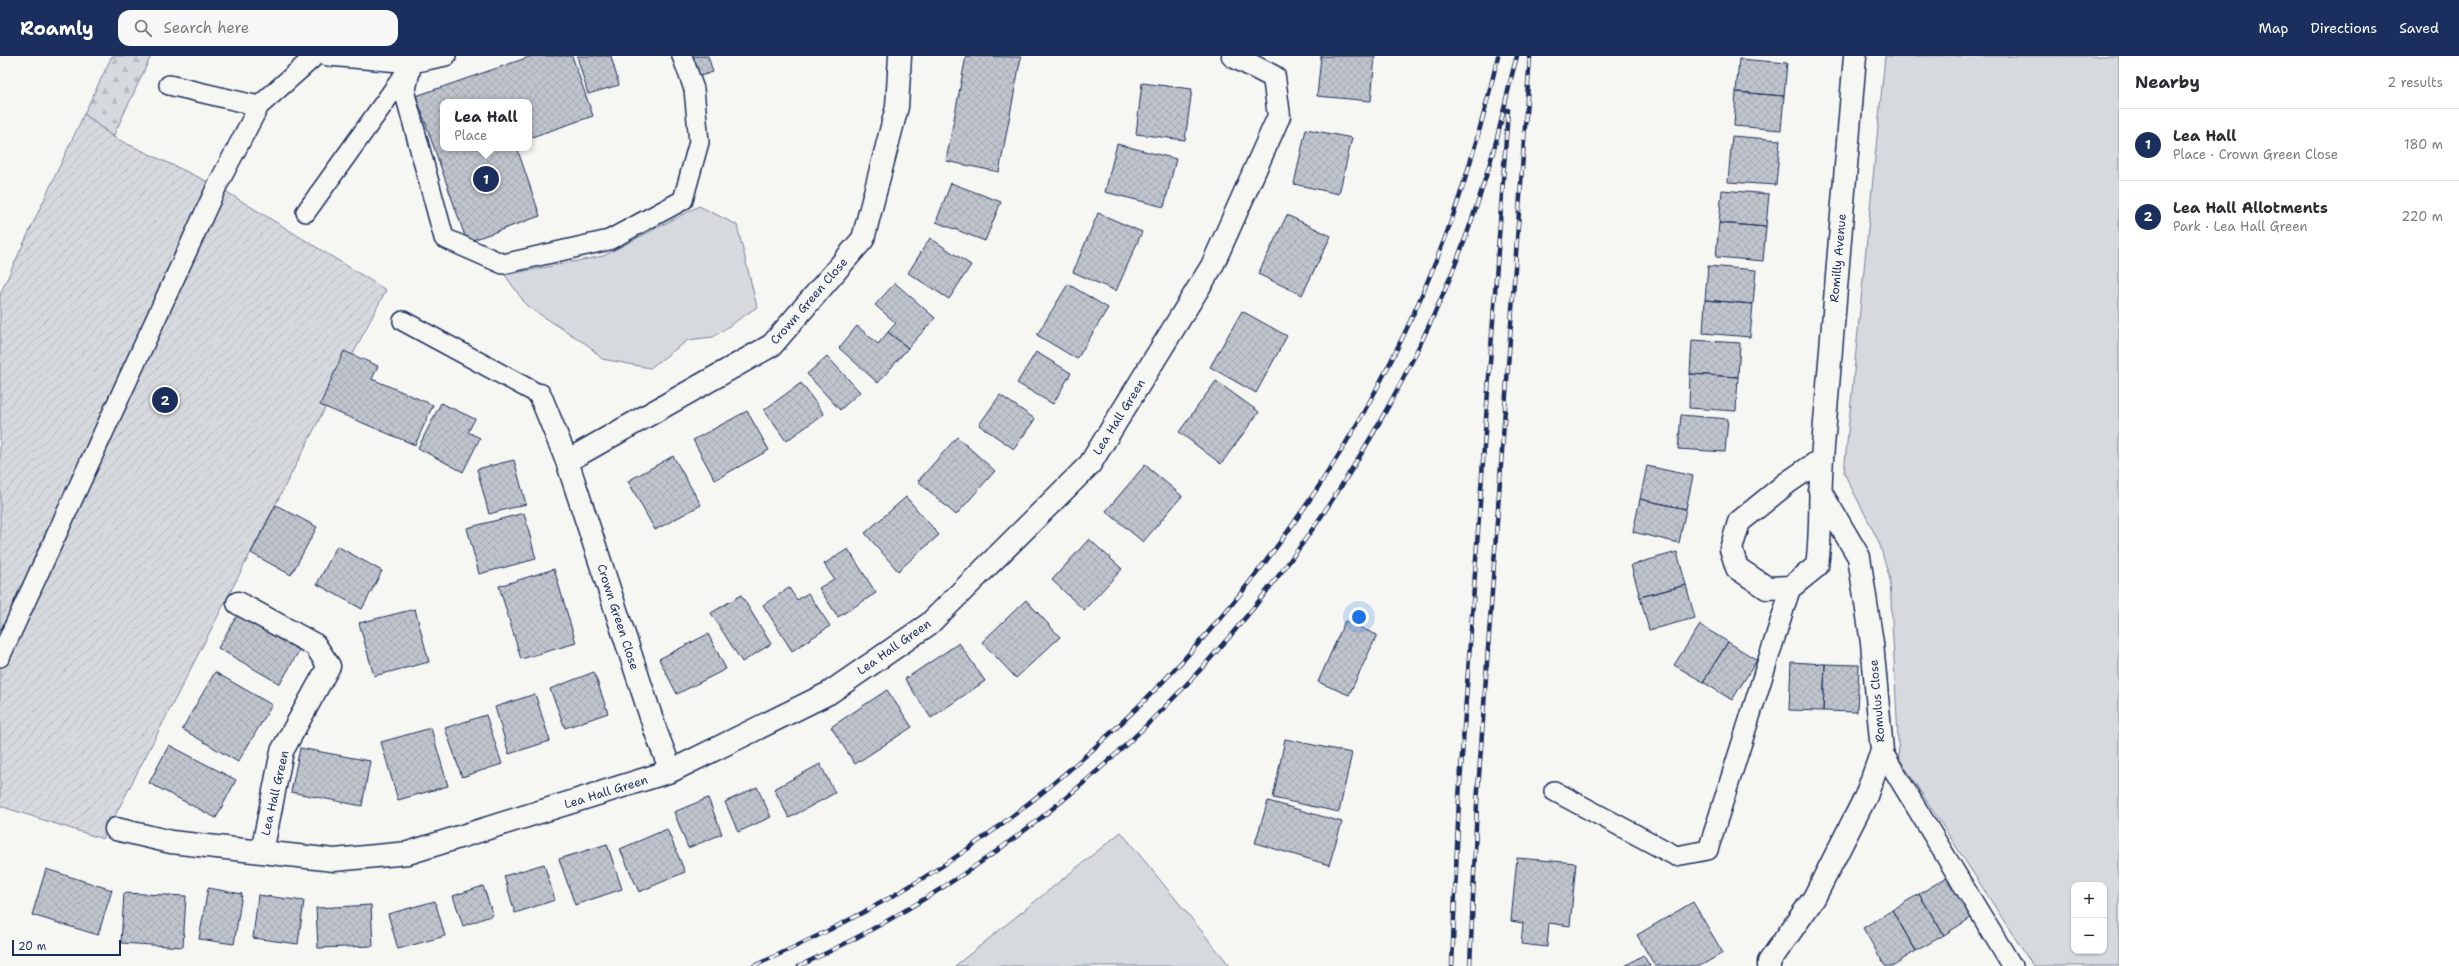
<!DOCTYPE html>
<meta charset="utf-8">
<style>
:root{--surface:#fff;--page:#f7f7f7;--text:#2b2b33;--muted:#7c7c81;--line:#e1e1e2;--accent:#1b2f5e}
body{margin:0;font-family:"Shantell Sans",sans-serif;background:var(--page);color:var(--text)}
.controls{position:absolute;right:12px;bottom:12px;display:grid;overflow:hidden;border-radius:8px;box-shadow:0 1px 3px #0004}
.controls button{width:36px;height:36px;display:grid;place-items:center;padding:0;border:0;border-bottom:1px solid var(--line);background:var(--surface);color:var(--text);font:20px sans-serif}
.scale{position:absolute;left:12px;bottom:10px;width:109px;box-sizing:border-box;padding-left:4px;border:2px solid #1b2f5e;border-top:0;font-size:11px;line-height:14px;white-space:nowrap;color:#1b2f5e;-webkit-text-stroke:3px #f6f6f2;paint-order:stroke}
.you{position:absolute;left:1359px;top:561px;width:14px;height:14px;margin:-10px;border:3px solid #fff;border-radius:50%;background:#1a73e8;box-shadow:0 0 0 6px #1a73e833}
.badge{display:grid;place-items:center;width:26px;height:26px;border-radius:50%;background:var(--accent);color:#fff;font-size:13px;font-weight:700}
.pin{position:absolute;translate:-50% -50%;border:2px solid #fff;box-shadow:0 1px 4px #0006}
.popup{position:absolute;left:440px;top:43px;width:92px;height:52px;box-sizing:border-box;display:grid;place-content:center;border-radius:8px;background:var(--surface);filter:drop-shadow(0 1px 3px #0005);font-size:13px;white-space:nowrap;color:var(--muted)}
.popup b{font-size:15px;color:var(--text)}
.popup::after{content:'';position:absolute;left:50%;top:100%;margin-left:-8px;border:8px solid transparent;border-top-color:var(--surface)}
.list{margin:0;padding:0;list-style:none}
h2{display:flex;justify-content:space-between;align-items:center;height:52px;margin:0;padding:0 16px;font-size:17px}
h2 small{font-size:13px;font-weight:400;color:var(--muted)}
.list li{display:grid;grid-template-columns:26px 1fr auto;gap:12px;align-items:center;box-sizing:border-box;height:72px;padding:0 16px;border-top:1px solid var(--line)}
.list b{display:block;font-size:15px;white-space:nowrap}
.list p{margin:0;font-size:13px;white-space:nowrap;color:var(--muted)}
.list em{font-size:13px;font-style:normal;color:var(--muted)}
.icon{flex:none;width:22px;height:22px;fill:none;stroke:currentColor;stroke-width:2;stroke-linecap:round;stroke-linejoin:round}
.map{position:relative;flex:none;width:2119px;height:910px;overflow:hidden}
header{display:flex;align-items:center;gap:24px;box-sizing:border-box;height:56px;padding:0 20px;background:var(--accent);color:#fff}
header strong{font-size:19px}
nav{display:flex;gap:22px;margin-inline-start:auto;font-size:14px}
.search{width:280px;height:36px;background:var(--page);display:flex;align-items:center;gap:10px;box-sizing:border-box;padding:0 14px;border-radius:12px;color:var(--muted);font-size:15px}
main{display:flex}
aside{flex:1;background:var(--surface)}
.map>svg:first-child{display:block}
.forest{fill:url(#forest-firs);stroke:#78849e}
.park{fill:#d6d9dd;stroke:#78849e;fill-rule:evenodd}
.garden{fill:url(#garden-furrows);stroke:#78849e}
.building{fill:url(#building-cross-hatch);stroke:#1b2f5e}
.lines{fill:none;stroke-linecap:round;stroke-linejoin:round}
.service-casing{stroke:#1b2f5e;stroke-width:22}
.minor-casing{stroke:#1b2f5e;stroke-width:25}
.service{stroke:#f6f6f2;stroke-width:19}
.minor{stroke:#f6f6f2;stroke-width:22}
.rail-casing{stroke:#1b2f5e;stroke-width:4.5}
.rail{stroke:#f6f6f2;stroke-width:3;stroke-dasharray:9;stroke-linecap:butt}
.labels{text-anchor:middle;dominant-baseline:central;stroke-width:3;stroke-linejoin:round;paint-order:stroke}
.street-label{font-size:12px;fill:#1b2f5e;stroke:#f6f6f2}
</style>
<header>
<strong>Roamly</strong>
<div class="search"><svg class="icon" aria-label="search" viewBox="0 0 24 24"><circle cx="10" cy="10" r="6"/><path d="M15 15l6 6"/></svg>Search here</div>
<nav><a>Map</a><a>Directions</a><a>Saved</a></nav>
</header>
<main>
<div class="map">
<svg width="2119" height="910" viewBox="0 0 2119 910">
<defs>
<pattern id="forest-firs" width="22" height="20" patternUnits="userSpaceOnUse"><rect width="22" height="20" fill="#d6d9dd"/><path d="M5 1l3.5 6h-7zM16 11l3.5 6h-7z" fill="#b7bbc0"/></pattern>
<pattern id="garden-furrows" width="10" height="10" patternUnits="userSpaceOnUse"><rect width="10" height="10" fill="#d6d9dd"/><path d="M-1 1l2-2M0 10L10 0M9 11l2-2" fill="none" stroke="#b7bbc0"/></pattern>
<pattern id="building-cross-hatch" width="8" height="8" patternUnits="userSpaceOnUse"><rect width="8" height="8" fill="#c0c4cd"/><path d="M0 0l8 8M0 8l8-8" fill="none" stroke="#a4a9b2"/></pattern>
</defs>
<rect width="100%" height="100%" fill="#f6f6f2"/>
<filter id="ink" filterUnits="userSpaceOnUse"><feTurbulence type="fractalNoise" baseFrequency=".025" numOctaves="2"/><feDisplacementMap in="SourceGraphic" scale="8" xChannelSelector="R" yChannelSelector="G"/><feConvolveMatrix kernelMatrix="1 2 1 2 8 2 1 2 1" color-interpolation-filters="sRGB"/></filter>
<g filter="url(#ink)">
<path class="forest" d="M112,0H151L113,81L84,58Z"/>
<path class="park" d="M1885,0H2119V910H2033L1899,702L1890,524L1879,486L1844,417ZM2074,829H2104V895H2074Z
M699,150L737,169L757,251L713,281L688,284L650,312L602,303L589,290L527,250L505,219L603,200Z
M1121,776L1230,910H955Z"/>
<path class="garden" d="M84,58L113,81L217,130L386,234L103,783L0,750V238Z"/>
<path class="building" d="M532,0H572L593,60L529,82V46H443V92H517L540,160L467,186L416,40Z
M577,0H611L619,29L588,38Z
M690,0H708L713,16L697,21Z
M966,0L1021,1L999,116L946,105Z
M1321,0H1375L1371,45L1317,40Z
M1739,3L1787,7L1784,40L1736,36Z
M1142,27L1192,33L1185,84L1136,78Z
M1736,36L1784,40L1781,74L1734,70Z
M1306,73L1352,82L1339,138L1294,128Z
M1732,80L1780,84L1776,129L1728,126Z
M1117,88L1176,103L1164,151L1105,136Z
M951,127L1001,146L985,185L936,166Z
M1722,134L1769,138L1766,171L1719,167Z
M1098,157L1142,176L1116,235L1073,216Z
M1287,159L1331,180L1302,239L1258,218Z
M1719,167L1766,171L1763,205L1716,201Z
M930,182L971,209L949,243L908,217Z
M1708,210L1756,214L1753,248L1705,244Z
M895,227L935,262L908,292L888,276L896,267L875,249Z
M1068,228L1108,252L1077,303L1037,279Z
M1705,244L1753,248L1750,281L1703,277Z
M1242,255L1287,280L1256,337L1210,311Z
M857,270L878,288L888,276L908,292L878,327L839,292Z
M1692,284L1740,287L1738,321L1690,318Z
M344,295L378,310L372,323L433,349L415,389L320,349Z
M1036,296L1071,317L1053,348L1017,327Z
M827,300L860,336L840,354L807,318Z
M1690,318L1738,321L1736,355L1689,352Z
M1216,325L1259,356L1221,408L1179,376Z
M801,327L824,358L786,385L764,354Z
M1000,339L1035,363L1014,393L979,369Z
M441,347L475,363L468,376L480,382L463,416L418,392Z
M747,355L769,394L715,424L693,384Z
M1681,359L1728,363L1725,396L1678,393Z
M957,381L995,415L956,459L918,425Z
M673,400L701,449L655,474L628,425Z
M514,404L526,448L489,458L477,413Z
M1145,409L1182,440L1143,486L1106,455Z
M1647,410L1693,420L1686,453L1640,443Z
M906,441L939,479L898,515L865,477Z
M1640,443L1686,453L1679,487L1633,476Z
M276,449L317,471L291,519L251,497Z
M524,457L536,503L479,518L467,472Z
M1089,483L1122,513L1084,554L1052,524Z
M337,490L382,515L362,553L317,528Z
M848,493L876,537L838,561L819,532L834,523L824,508Z
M1677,496L1686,529L1640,541L1631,509Z
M554,513L576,587L521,603L499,530Z
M1686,529L1695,562L1649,574L1640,541Z
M789,532L797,544L808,537L830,570L792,595L763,549Z
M741,539L771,588L742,606L711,557Z
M1026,544L1060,581L1016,622L982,586Z
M415,553L429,606L374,620L359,567Z
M238,558L300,593L280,628L218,592Z
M1345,565L1377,579L1349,639L1318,626Z
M1700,569L1728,586L1703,626L1674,609Z
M708,578L726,613L677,638L659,603Z
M1728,586L1757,604L1732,644L1703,626Z
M959,587L985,625L931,662L905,623Z
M1791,606L1825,608L1823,655L1789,654Z
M1825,608L1859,609L1857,656L1823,655Z
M215,616L272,649L238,706L182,673Z
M594,616L608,657L565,672L550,633Z
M887,634L912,671L855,708L831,671Z
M535,638L550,685L509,698L495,651Z
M486,659L502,708L462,721L445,672Z
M431,672L448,730L398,744L381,686Z
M1285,683L1352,697L1339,756L1273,742Z
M169,689L236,724L216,762L149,727Z
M300,692L370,705L362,750L291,736Z
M820,708L835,737L789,762L774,733Z
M757,731L771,761L738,776L725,746Z
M708,742L722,778L688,792L674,756Z
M1268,745L1342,766L1329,809L1255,787Z
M667,773L685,816L639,836L620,793Z
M607,788L622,833L575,849L559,803Z
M1517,802L1576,807L1570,870L1549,867L1547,891L1521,888L1523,867L1511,865Z
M544,808L555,844L515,857L504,820Z
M46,813L112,834L98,879L32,859Z
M1949,820L1974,860L1944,879L1919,838Z
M483,830L493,859L463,870L453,840Z
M208,832L242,838L234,888L199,883Z
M124,837L186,840L183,891L121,887Z
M1919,838L1944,879L1916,895L1892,854Z
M258,839L304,845L298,888L253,882Z
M435,845L445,880L398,893L388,858Z
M1693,846L1723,897L1700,910H1655L1637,879Z
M371,849L373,890L318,892L316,852Z
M1892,854L1916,895L1892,910H1885L1863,872Z
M1643,899L1650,910H1625Z"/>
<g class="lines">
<defs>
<path id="service" d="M328,0L412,7L446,0
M412,7L405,38L444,182L503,208L609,184L683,144L699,86L694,33L682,0
M169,29L259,50
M306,156L407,15
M403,265L540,339
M0,601L217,130L259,50L315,0
M1882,695L2012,910
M1554,735L1676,800L1708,794L1791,531"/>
<path id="minor" d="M540,339L567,405L656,676L671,715
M1822,403L1787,427L1739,466L1731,493L1737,512L1767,532L1791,531L1817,510C1822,475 1819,439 1822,403L1855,0
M567,405L772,289L863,183L897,51L900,0
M238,547L315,589L329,610L282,695L262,796
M116,773L171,786L334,804L408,797L671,715L829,637L929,568L1090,408L1212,210L1279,60L1274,21L1233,0
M1769,910V906L1814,842L1866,740L1882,695L1872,587L1859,501L1820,435"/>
</defs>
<use href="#service" class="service-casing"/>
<use href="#minor" class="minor-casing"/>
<use href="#service" class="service"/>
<use href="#minor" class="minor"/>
<defs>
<path id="rail" d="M754,910C828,876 902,839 969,792C1176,646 1342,441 1436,205C1463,139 1482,69 1498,0
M799,910C1089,776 1318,528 1444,236C1465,187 1483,134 1497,82C1504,55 1509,27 1517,0
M1452,910L1459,742L1508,54
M1470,910L1477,748L1530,0"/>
</defs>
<use href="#rail" class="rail-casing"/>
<use href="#rail" class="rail"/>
</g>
</g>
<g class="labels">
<g class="street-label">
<text transform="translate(1838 202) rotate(-85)">Romilly Avenue</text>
<text transform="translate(809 245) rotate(-49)">Crown Green Close</text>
<text transform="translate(1119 361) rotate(-58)">Lea Hall Green</text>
<text transform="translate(618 561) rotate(72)">Crown Green Close</text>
<text transform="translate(894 591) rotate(-35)">Lea Hall Green</text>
<text transform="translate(1877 645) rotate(-95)">Romulus Close</text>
<text transform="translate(606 736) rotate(-17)">Lea Hall Green</text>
<text transform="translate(275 737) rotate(-77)">Lea Hall Green</text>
</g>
</g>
</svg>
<div class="controls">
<button>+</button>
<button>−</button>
</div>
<div class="scale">20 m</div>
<div class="you"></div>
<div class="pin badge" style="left:486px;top:123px">1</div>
<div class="popup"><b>Lea Hall</b>Place</div>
<div class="pin badge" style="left:165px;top:344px">2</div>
</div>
<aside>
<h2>Nearby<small>2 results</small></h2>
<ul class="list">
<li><span class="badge">1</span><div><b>Lea Hall</b><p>Place · Crown Green Close</p></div><em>180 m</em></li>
<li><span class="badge">2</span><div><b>Lea Hall Allotments</b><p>Park · Lea Hall Green</p></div><em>220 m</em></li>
</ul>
</aside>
</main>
